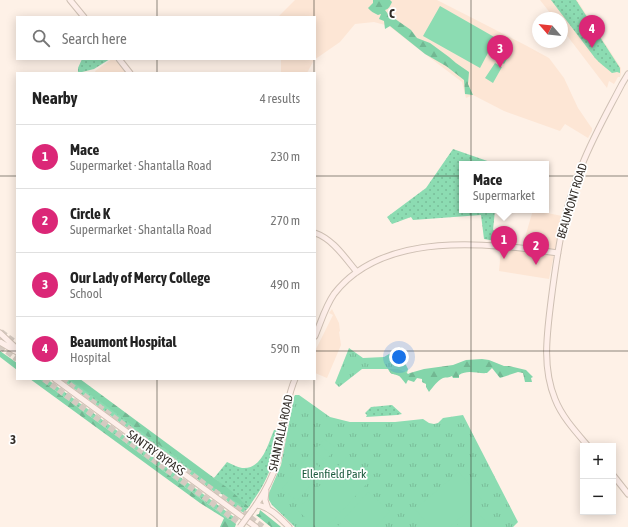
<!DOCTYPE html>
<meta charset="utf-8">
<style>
:root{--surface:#fff;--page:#f2f2f2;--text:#222;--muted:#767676;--line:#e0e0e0;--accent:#db2777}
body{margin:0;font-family:"Asap Condensed",sans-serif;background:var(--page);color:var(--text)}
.controls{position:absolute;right:12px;bottom:12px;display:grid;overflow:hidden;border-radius:0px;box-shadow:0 2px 10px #0003}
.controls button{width:36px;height:36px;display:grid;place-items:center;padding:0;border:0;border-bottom:1px solid var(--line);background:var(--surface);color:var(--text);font:20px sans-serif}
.compass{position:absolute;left:532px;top:12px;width:36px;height:36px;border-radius:50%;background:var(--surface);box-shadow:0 2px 10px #0003;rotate:298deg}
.you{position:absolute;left:399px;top:357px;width:14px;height:14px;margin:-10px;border:3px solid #fff;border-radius:50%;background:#1a73e8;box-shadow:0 0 0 6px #1a73e833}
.badge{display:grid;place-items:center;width:26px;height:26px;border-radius:50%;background:var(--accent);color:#fff;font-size:13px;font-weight:700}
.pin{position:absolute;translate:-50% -33px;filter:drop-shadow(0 1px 2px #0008)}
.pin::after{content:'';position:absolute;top:21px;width:14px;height:12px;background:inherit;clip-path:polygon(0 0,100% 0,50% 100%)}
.popup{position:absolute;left:459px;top:161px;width:90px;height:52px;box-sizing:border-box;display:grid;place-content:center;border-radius:0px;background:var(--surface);filter:drop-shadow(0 1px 3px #0005);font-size:13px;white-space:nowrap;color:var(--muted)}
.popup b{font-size:15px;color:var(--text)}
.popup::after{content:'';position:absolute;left:50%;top:100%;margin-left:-8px;border:8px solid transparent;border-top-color:var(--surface)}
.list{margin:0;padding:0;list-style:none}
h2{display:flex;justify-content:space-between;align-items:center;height:52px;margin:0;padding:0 16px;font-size:17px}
h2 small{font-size:13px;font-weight:400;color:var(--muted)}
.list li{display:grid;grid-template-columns:26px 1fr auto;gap:12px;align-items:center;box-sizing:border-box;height:64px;padding:0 16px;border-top:1px solid var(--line)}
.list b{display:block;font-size:15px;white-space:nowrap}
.list p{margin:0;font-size:13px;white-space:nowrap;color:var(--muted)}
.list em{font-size:13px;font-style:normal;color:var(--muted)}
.icon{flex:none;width:22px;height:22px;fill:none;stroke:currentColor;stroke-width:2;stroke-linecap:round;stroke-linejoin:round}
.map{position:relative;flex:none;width:628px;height:527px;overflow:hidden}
.search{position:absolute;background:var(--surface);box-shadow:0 2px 10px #0003;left:16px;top:16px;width:300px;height:44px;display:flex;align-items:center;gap:10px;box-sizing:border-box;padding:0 14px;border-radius:0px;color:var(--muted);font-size:15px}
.panel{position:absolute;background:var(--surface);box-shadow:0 2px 10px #0003;left:16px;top:72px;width:300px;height:308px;border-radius:0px}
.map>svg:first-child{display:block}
.built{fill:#fde6d5}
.grass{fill:url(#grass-dots)}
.forest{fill:url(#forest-firs)}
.park{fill:url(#park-tufts)}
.garden{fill:#8cdcb2}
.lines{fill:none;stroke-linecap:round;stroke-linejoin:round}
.highway-tunnel{stroke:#d5cac1;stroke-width:6;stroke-dasharray:6 3;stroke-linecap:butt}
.secondary-casing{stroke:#cfc0b4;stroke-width:7}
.secondary{stroke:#feefea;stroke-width:5}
.secondary-bridge-casing{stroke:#cfc0b4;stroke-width:7;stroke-linecap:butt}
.secondary-bridge{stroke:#feefea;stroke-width:5}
.grid{fill:none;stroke:#322c27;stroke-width:1;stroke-opacity:0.55}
.labels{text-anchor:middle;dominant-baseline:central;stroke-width:3.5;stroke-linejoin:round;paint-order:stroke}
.street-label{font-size:12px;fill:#322c27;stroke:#fff}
.park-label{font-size:12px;fill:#1e5c3f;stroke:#fff}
.grid-label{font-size:13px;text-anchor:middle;font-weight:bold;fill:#322c27;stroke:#fff;stroke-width:3.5;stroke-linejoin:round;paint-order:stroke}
</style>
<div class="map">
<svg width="628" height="527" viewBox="0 0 628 527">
<defs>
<pattern id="grass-dots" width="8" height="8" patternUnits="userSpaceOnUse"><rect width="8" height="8" fill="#8cdcb2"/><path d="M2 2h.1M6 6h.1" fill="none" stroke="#79bd99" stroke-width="1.8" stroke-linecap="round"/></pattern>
<pattern id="forest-firs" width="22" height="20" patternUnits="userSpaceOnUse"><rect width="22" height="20" fill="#83d5aa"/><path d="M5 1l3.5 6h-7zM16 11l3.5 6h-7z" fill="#72b792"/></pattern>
<pattern id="park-tufts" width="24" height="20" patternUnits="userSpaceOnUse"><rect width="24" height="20" fill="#8cdcb2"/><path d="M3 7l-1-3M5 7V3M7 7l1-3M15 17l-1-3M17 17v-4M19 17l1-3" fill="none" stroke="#79bd99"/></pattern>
</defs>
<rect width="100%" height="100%" fill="#fef1e7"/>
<path class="built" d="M295,0H437L527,46L549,58L564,78L578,108L591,127L592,128V131L588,138L565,124L560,131L504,111L473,95L466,98L462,82L425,54L389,26L374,22L355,24L340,42L314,60L307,73H281V59H315V17H279V16Z
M540,0H577L621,68V73L620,77H618L614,84L609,81L607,88L562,29V18H554Z
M112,59H114L127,73H96L95,71Z
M533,210L562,216L549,279L499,271L501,249L521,251Z
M332,309L339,323L340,331L339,332L341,345L327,378L315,373V351L333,315L329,313Z"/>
<path class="grass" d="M551,0H576L620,68V73L617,72L612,73L600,63L595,58Z
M82,59H110L94,69L78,73V68Z
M453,149L496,164H462V210H495L493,230L495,231L500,232L499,237L496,241L484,239L481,215L413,220L411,217L392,224L387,217L426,188Z
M40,379H47L195,488L238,520L235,523L233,520L228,519Z
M61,379H70L247,509L244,513C239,510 233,506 228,502C223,497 225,493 216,493Z
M392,405L402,414L397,415L366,417L367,415L365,413L371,407Z
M274,430H278C276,448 273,467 264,483C260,491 254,499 249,507L214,478L227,462C232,464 237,467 242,468C262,470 268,444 274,430Z"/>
<path class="forest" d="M373,0H390L392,2C390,6 389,9 385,10L388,14L411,30L417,38L430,43L449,57L456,63L469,72L468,84L473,95L465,94L464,80L446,66L425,54L390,26L385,29L384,21L379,19L381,14L378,15C374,13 370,11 368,8L373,3Z
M0,351L17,363V370L0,357Z
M482,359L489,360L504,366H509L526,370L533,377L531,378L532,382H525L523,373L518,372L500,378L492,368L487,373C477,374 468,369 459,375V378H453L452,376C449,378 446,377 443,378C437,381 433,387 429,392L426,387V384L422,382V379L417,378L414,382L408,380L406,384C404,382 401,377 399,376C394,373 392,377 388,369L393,364L404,370L408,374L410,373L424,369L453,365L466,360Z
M30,379H40L228,519L233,520L236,524L235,527H220L224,518L200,503Z
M69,379H80L229,489L249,507L247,509L211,486L181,461Z
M260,510L280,526L281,527H271L256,515L259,514Z"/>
<path class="park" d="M401,347L404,361L408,369L407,373L398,369H362L339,387L335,383L349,348L363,358L384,357Z
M295,395H299L330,417L350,422H395L423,419L429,423L434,424L438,423L443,418L463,415L518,522L513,527H295L272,505L269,500L268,495L281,465L294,397Z"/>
<path class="garden" d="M440,6L496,38L480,68L423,36Z
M506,44L513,49L504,64L497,59Z
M495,63L502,67L493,83L485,78Z
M324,439L336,448L331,453L320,444Z
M319,445L331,454L326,460L315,450Z
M314,452L325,461L321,466L310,457Z
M348,455L373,477L327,527H316L297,510Z
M307,457L323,470L297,501L282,489Z
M459,472L482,500L449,527H430L415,509Z
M368,492L390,511L376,527H337Z
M473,509L492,527H455Z"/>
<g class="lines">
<path class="highway-tunnel" d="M1,332L17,344
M0,346L17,359
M44,379L245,527
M62,379L94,403L263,527"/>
<defs>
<path id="secondary" d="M70,0L84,17
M119,59L130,73
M315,233C333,239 345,258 357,272
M0,333L17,349
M315,336C321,322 325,307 334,294C383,230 488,243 558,253
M0,342L17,352
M55,379L256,527
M588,446C576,432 562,417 555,399C542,367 547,334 551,301C557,254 563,210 582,165C593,137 608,111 622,84L628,74
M613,475L628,494
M266,491L265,500L268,509
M256,505C269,506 280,518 289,527
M251,512C263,496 272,479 278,460C285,433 284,405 295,379"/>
</defs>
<use href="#secondary" class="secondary-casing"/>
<use href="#secondary" class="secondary"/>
<defs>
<path id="secondary-bridge" d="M240,527L251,512"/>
</defs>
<use href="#secondary-bridge" class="secondary-bridge-casing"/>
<use href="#secondary-bridge" class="secondary-bridge"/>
</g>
<path class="grid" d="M157,0V17M314,0V17M471,0V527M157,59V73M314,59V73M0,176H17M315,176H628M0,351H17M315,351H628M157,379V527M314,379V527"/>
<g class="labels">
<g class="street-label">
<text transform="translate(572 201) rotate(-73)">BEAUMONT ROAD</text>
<text transform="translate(281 433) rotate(-78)">SHANTALLA ROAD</text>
<text transform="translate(156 453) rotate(36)">SANTRY BYPASS</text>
</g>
<g class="park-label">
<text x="334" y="474">Ellenfield Park</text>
</g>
</g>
<g class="grid-label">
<text x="392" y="18">C</text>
<text x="13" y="444">3</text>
</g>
</svg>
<div class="controls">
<button>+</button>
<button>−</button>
</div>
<svg class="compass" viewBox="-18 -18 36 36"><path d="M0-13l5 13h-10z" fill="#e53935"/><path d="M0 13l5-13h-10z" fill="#767676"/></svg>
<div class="you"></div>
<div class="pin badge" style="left:504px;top:259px">1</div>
<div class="popup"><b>Mace</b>Supermarket</div>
<div class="pin badge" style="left:536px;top:265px">2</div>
<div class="pin badge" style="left:500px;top:68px">3</div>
<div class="pin badge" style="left:592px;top:48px">4</div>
<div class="search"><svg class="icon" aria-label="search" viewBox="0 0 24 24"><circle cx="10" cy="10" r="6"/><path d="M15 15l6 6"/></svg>Search here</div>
<section class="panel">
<h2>Nearby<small>4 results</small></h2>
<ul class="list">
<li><span class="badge">1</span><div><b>Mace</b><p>Supermarket · Shantalla Road</p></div><em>230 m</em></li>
<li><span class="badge">2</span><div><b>Circle K</b><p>Supermarket · Shantalla Road</p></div><em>270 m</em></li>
<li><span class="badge">3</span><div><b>Our Lady of Mercy College</b><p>School</p></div><em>490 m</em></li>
<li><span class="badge">4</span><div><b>Beaumont Hospital</b><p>Hospital</p></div><em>590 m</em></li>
</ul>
</section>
</div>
